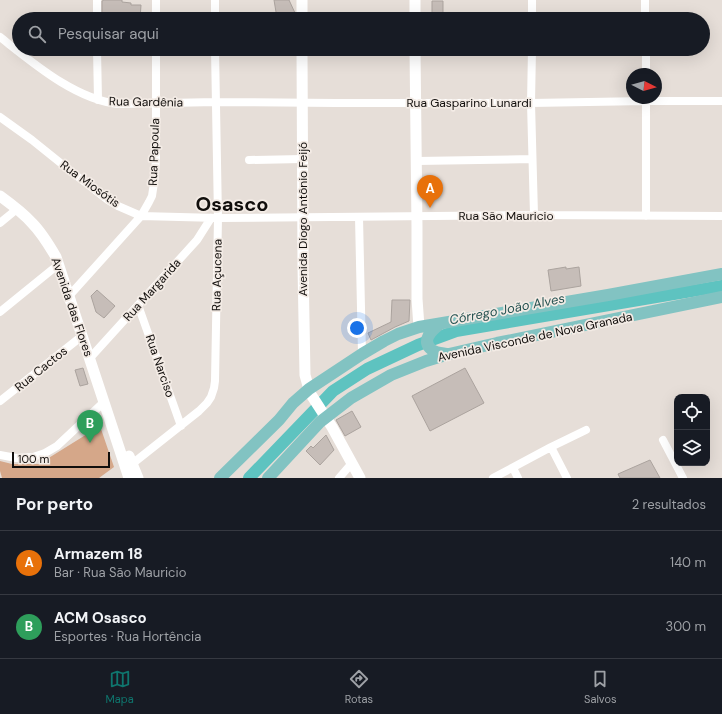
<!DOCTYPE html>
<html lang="pt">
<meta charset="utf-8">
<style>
:root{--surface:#171b24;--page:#20242c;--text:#f1f3f6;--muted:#9ea1a6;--line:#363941;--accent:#0f766e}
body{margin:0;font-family:"DM Sans",sans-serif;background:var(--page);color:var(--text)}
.controls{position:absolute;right:12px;bottom:12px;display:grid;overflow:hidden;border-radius:8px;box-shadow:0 4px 16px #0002}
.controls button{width:36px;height:36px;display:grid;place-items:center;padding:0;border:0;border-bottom:1px solid var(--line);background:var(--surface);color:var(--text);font:20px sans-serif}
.compass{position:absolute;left:626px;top:68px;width:36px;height:36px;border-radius:50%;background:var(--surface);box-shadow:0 4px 16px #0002;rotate:96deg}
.scale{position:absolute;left:12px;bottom:10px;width:98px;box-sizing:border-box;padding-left:4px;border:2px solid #110e0c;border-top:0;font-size:11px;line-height:14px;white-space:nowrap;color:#110e0c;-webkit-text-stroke:3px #f3ebe5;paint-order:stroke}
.you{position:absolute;left:357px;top:328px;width:14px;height:14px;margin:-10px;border:3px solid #fff;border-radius:50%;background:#1a73e8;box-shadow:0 0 0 6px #1a73e833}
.badge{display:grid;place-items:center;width:26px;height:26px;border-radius:50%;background:var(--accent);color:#fff;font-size:13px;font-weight:700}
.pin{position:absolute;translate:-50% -33px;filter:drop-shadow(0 1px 2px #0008)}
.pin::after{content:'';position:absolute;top:21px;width:14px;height:12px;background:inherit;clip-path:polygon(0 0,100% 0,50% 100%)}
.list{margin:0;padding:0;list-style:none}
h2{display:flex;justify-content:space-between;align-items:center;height:52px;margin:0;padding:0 16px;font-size:17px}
h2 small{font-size:13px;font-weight:400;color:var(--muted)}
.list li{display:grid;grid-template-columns:26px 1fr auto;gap:12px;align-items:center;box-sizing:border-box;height:64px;padding:0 16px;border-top:1px solid var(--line)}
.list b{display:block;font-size:15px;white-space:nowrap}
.list p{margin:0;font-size:13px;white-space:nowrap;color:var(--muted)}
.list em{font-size:13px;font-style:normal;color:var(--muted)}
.icon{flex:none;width:22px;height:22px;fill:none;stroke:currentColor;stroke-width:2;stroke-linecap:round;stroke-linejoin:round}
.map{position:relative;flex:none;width:722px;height:478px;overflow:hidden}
.search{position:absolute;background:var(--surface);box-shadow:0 4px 16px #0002;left:12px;right:12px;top:12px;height:44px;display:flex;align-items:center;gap:10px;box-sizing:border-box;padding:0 14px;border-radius:22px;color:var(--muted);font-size:15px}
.sheet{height:180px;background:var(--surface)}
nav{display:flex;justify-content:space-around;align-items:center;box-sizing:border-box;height:56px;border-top:1px solid var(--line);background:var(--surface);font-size:11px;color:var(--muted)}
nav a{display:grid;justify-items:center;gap:2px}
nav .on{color:var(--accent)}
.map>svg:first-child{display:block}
.green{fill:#d5a789}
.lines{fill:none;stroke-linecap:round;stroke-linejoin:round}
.river{stroke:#5ec3c0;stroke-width:12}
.building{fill:#c6bdb8;stroke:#aba39e}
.minor{stroke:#fff;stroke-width:8}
.secondary{stroke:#fff;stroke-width:11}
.primary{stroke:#82c3c2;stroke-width:12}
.labels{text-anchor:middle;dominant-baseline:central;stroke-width:3.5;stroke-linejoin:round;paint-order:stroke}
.street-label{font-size:12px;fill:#110e0c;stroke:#f3ebe5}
.water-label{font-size:13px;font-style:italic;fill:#255251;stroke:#f3ebe5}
.town-label{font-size:20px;font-weight:bold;fill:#110e0c;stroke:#f3ebe5}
</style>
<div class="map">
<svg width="722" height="478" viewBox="0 0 722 478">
<rect width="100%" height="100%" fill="#e6ded8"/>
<path class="green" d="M100,426L114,467L99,478H2L0,471V461L12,464H39Z"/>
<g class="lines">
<path class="river" d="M249,478L333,391L367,369L418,345L456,331L722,286"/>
</g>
<path class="building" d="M104,0H122V2L131,3V5H141L140,19H102V1Z
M274,0H289L295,13V19L277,18Z
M432,1H443V13H432Z
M566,267V269L579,267L581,286L551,291L548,270Z
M97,290L115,306L104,318L96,312L91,296Z
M392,300H410L409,321L395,327L371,340L368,333L391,322Z
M83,368L88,384L80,386L75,370Z
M465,368L484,403L430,431L412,396Z
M352,411L361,427L345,436L336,420Z
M326,435L334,450L320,465L306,451L311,446L313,448Z
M650,460L660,478H620L618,474Z"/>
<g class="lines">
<path class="minor" d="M97,0V19
M215,0V19
M645,0V19
M156,19V0
M532,19V0
M0,37C33,63 76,100 119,104L216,102L336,103H531L646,101H722
M97,49L98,100
M532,49L531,103L534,215
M646,49V74
M646,98V216
M0,117L32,140L73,173L108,200L118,206L141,216L218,218L534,215L722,216
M249,160L302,159
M417,161L532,159
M359,217L362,354
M0,223L17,209
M69,296L141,216L149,202L152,196L155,176L156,158V49
M138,305L181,426
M0,312L59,264
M90,358L197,240L211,218
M0,401L82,336
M663,440L683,478
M551,447L567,478
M0,455L16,458L33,457L45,453L57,446L104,402
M132,464L199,411L207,403L211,397L214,388L215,381L218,218L215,49
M513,468L518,478
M339,478L352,463
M493,478L551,447L586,430"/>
<path class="secondary" d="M415,0V19
M302,19V0
M302,49L303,266L305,375L310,393L332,427L360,478
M415,49L417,228V299L419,327
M0,196C11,204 23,213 32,223C42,233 49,245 56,257L129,478
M129,456L138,478"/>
<path class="primary" d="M440,324C432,330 420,341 432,350C436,353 443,353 448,354
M220,478L279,420L293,403L309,389L362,354L384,341L398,334L419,327L608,295L722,274
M268,478L320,422L351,398L391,375L426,361L449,354L497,343L722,297"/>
</g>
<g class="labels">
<g class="street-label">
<text transform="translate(146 102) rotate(1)">Rua Gardênia</text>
<text x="469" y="103">Rua Gasparino Lunardi</text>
<text transform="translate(154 152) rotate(-88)">Rua Papoula</text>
<text transform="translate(90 184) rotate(36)">Rua Miosótis</text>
<text x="506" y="216">Rua São Mauricio</text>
<text transform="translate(303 219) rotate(-90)">Avenida Diogo Antônio Feijó</text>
<text transform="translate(217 275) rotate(-89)">Rua Açucena</text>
<text transform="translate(152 290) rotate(-48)">Rua Margarida</text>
<text transform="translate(72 307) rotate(71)">Avenida das Flores</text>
<text transform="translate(535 337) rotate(-12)">Avenida Visconde de Nova Granada</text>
<text transform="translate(160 366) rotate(71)">Rua Narciso</text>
<text transform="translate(41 369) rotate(-39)">Rua Cactos</text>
</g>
<g class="water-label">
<text transform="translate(507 309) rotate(-11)">Córrego João Alves</text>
</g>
<g class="town-label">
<text x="232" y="204">Osasco</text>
</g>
</g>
</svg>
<div class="controls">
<button><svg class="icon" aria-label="locate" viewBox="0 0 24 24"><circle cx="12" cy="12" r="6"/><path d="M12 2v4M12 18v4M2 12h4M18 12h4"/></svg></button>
<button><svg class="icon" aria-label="layers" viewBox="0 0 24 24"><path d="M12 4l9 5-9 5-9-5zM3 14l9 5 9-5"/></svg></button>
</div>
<svg class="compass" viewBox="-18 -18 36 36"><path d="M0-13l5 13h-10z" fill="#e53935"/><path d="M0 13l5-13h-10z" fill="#9ea1a6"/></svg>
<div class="scale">100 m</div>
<div class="you"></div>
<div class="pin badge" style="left:430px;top:208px;background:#e8710a">A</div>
<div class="pin badge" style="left:90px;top:443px;background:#2e9e5b">B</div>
<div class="search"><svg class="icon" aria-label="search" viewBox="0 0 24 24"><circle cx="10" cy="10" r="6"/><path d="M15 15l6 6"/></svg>Pesquisar aqui</div>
</div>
<section class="sheet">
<h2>Por perto<small>2 resultados</small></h2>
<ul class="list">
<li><span class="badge" style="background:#e8710a">A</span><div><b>Armazem 18</b><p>Bar · Rua São Mauricio</p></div><em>140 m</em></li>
<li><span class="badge" style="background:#2e9e5b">B</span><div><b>ACM Osasco</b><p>Esportes · Rua Hortência</p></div><em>300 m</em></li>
</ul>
</section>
<nav>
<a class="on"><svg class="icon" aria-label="map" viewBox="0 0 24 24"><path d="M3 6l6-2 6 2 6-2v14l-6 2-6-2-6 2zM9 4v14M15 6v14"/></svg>Mapa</a>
<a><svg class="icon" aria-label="directions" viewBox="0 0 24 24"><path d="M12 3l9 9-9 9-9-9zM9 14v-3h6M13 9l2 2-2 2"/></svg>Rotas</a>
<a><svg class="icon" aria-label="saved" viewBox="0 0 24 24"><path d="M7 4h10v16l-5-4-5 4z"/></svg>Salvos</a>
</nav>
